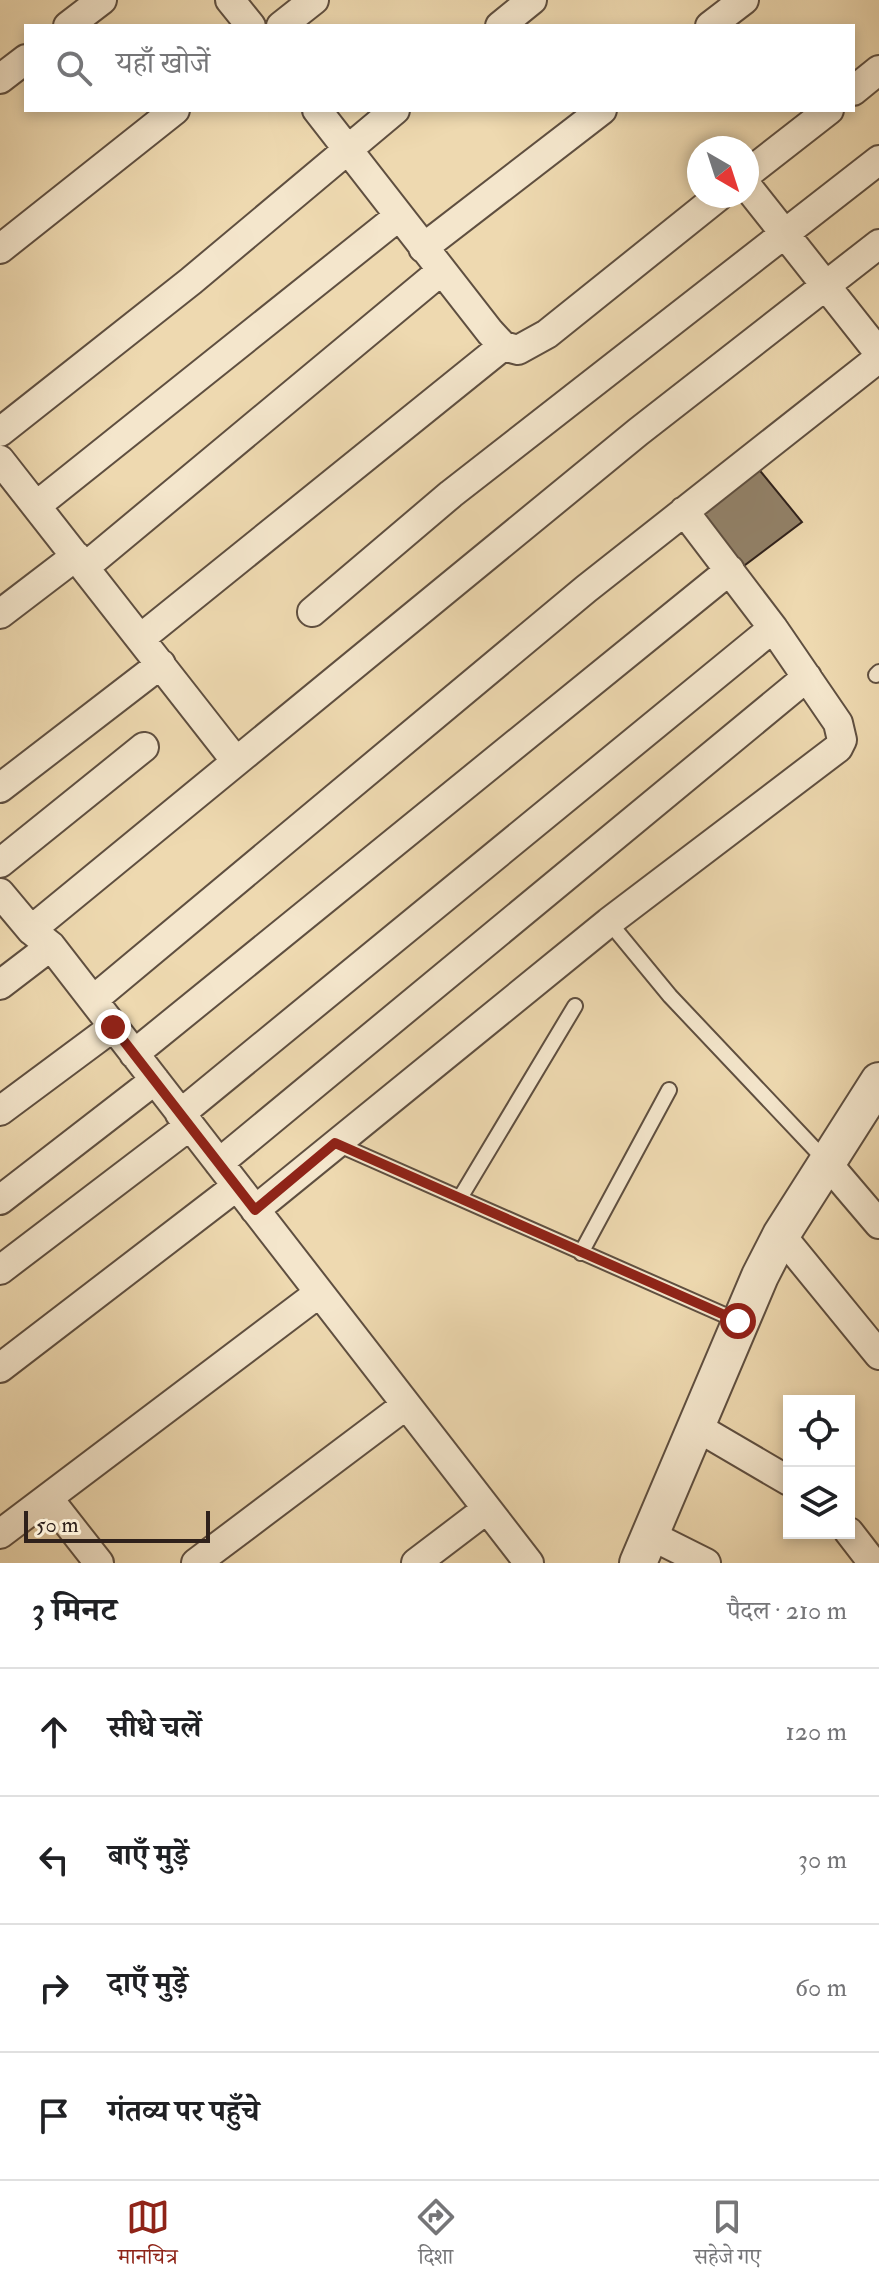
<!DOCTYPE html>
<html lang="hi">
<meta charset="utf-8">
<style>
:root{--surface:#fff;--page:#f6f6f6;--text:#202124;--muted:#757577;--line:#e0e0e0;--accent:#8f2418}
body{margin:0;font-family:"IM FELL Double Pica","Noto Serif Devanagari",serif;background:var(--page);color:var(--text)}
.controls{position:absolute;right:24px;bottom:24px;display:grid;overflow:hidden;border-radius:0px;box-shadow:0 4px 12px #0003}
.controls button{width:72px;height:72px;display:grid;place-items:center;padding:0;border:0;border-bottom:2px solid var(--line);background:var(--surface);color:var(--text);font:40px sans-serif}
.compass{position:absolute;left:687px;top:136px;width:72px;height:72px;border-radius:50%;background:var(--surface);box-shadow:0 4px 12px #0003;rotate:141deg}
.scale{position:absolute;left:24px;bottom:20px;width:186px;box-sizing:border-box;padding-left:8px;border:4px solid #2f211b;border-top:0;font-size:22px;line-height:28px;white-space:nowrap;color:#2f211b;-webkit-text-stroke:6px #f4e6cc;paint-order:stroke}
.stop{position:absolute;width:24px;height:24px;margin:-18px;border:6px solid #8f2418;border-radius:50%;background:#fff}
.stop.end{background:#8f2418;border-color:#fff;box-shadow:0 2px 8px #0008}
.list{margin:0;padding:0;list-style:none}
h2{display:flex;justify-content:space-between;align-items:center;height:104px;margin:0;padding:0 32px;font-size:34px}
h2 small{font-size:26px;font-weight:400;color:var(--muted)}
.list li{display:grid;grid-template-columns:52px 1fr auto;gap:24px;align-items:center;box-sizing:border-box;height:128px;padding:0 32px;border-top:2px solid var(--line)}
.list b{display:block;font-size:30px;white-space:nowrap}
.list em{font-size:26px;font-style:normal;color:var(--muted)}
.icon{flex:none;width:44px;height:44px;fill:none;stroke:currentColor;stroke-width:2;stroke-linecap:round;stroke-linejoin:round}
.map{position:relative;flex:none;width:879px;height:1563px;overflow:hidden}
.search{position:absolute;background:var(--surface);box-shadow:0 4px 12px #0003;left:24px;right:24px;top:24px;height:88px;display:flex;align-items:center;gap:20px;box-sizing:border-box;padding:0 28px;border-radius:0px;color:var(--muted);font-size:30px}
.sheet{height:616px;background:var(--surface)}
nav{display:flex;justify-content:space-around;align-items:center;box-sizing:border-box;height:112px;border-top:2px solid var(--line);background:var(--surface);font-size:22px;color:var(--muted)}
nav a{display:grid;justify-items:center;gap:4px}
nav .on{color:var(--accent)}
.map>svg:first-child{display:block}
.building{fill:#928168;stroke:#2f211b;stroke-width:2}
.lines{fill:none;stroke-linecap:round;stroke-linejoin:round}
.service-casing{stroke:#5f4f40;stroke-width:18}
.minor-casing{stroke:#5f4f40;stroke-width:32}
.tertiary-casing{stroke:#5f4f40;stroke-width:40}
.service{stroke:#f4e6cc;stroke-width:14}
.minor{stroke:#f4e6cc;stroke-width:28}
.tertiary{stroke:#f4e6cc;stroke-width:36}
.route{stroke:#8f2418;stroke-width:10}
</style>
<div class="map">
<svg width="879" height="1563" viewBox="0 0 879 1563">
<rect width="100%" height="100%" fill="#eed9b0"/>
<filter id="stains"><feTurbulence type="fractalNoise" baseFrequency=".0025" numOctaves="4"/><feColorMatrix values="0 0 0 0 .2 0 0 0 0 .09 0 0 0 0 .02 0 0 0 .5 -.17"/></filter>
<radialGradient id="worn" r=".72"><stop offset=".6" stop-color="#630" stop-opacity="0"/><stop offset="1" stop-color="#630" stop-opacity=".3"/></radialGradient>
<path class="building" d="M757,467L802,522L741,568L699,514Z"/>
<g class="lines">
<defs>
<path id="service" d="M876,675L879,672
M609,922L670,996L827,1162
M335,1143L738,1321
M460,1198L575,1006
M581,1253L669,1090"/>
<path id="minor" d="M230,0L251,26
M68,26L102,0
M281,26L314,0
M500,26L532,0
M710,26L744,0
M0,79L26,59
M853,91L879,70
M317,110L490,332L503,346L518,350L547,334L719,196
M747,174L829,110
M747,186L879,353
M423,248L602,110
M0,249L175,110
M0,432L191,281L395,110
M0,460L235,760
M36,506L399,216
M85,567L441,271
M312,612L451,494L879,160
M0,614L76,556
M141,638L503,346
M0,788L161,664
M0,863L144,747
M0,893L31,930L51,946L529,1563
M31,930L638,432L879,244
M0,985L51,946
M93,1000L586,589L879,358
M134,1054L730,570
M0,1111L113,1027
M180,1114L773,628
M219,1163L807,677
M827,1163L879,1224
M0,1200L155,1080
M255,1210L609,922L838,748L842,740L838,723L773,628L684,511
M781,1235L879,1355
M0,1270L188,1127
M0,1368L237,1186
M695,1426L789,1481
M48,1498L99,1563
M849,1532L873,1563
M0,1534L319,1293
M650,1535L706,1563
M196,1563L406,1405
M416,1563L487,1509"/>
<path id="tertiary" d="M638,1563L760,1276L781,1235L879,1081"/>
</defs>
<use href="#service" class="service-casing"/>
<use href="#minor" class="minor-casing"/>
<use href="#tertiary" class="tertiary-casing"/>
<use href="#service" class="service"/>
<use href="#minor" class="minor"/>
<use href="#tertiary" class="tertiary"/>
</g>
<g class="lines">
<path class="route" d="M113,1027L255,1210L335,1143L738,1321"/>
</g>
<rect width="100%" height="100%" filter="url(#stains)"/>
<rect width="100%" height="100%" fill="url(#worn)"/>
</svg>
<div class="controls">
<button><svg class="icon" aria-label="locate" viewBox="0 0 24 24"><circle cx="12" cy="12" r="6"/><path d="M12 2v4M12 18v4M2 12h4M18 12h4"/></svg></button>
<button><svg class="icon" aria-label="layers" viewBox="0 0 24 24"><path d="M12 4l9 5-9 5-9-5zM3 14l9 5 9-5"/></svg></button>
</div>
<svg class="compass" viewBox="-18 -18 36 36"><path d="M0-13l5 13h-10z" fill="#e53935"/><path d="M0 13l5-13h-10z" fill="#757577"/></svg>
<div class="scale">50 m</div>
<div class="stop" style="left:738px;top:1321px"></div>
<div class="stop end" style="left:113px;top:1027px"></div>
<div class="search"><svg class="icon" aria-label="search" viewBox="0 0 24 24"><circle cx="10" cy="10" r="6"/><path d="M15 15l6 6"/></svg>यहाँ खोजें</div>
</div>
<section class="sheet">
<h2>3 मिनट<small>पैदल · 210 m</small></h2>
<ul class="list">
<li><svg class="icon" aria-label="ahead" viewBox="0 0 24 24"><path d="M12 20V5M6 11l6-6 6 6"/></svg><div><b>सीधे चलें</b></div><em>120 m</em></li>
<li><svg class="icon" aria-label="left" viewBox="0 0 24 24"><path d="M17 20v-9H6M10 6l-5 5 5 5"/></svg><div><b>बाएँ मुड़ें</b></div><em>30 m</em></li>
<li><svg class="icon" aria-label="right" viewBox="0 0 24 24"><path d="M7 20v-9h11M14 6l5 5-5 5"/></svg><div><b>दाएँ मुड़ें</b></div><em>60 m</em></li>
<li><svg class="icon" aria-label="arrive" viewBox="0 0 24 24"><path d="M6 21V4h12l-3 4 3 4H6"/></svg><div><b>गंतव्य पर पहुँचे</b></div></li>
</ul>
</section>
<nav>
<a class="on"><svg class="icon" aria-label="map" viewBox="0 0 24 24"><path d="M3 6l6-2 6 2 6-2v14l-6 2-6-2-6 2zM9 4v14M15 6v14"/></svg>मानचित्र</a>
<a><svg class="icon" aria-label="directions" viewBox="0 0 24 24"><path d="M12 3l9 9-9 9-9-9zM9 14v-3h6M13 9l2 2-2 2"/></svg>दिशा</a>
<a><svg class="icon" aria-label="saved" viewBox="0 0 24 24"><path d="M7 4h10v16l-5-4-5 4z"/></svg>सहेजे गए</a>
</nav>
